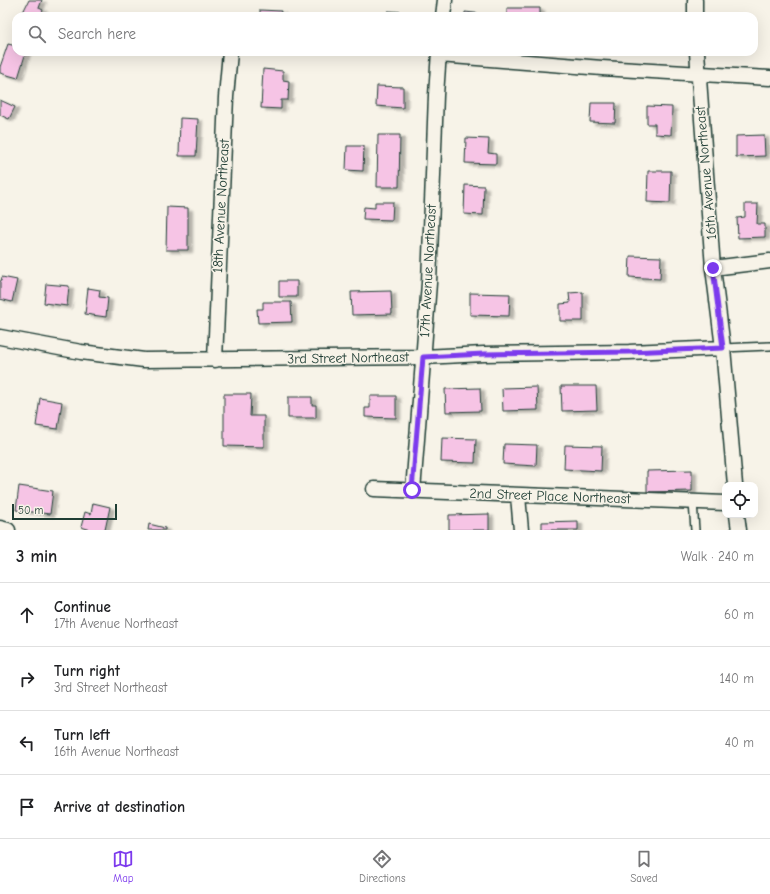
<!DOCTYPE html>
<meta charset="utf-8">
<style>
:root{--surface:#fff;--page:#f2f2f2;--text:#202124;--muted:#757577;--line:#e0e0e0;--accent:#7c3aed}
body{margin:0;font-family:"Comic Neue",sans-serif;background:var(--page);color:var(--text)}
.controls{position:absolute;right:12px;bottom:12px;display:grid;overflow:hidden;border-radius:8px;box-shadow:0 4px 16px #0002}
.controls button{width:36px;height:36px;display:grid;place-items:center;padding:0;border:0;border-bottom:1px solid var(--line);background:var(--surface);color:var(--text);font:20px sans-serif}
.scale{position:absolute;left:12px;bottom:10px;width:105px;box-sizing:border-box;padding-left:4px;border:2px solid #1f3d34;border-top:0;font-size:11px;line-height:14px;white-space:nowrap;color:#1f3d34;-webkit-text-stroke:3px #f7f3e8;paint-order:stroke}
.stop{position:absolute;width:12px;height:12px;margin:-9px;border:3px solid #7c3aed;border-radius:50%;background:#fff}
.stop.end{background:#7c3aed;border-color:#fff;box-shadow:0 1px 4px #0008}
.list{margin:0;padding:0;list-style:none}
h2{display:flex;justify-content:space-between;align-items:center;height:52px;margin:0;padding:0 16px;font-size:17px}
h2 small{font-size:13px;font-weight:400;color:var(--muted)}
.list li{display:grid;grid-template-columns:26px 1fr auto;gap:12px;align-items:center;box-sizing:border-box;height:64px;padding:0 16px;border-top:1px solid var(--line)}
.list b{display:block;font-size:15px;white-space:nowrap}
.list p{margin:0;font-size:13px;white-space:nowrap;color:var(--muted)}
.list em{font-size:13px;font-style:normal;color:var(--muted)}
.icon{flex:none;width:22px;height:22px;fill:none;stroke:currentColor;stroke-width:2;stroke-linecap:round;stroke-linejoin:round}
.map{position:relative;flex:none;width:770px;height:530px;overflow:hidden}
.search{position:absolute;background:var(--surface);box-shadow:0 4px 16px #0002;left:12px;right:12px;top:12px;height:44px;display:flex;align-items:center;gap:10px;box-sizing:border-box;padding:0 14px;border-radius:12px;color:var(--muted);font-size:15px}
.sheet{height:308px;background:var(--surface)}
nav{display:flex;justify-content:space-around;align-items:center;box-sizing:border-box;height:56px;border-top:1px solid var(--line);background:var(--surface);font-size:11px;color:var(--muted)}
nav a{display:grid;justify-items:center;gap:2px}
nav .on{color:var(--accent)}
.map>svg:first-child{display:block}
.building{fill:#f6c4e5;stroke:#1f3d34;filter:url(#shadow)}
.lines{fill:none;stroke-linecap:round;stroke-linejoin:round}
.lane-casing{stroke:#1f3d34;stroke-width:10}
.street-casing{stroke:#1f3d34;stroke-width:17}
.lane{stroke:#f7f3e8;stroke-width:7}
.street{stroke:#f7f3e8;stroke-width:14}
.route{stroke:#7c3aed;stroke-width:5}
.labels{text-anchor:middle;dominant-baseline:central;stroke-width:3;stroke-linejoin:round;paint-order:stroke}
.street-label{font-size:14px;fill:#1f3d34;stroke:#f7f3e8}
</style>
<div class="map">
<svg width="770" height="530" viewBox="0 0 770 530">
<defs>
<filter id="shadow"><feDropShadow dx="4.5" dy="2.5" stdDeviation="1" flood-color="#0004"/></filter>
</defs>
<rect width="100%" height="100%" fill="#f7f3e8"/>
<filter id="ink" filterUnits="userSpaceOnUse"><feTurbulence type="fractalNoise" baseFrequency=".025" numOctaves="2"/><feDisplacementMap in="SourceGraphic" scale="8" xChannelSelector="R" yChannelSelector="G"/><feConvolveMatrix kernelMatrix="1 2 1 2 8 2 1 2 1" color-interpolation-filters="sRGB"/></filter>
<g filter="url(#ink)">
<path class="building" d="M29,0H42L39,8L43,10L40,16H21Z
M507,8H540V16H507Z
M260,10L281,11L280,16H260Z
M388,11L409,12L408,16H388Z
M465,12L483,14L482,16H465Z
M8,44L16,46V52H26L18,78L0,73V67Z
M263,69L283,71V80L289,81L288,100H281V109L261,108Z
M377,86L403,87V108L376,106Z
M0,100L15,107L9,119L0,115Z
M591,103H616L615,123L590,122Z
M647,106L672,107L671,135L655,134V124H647Z
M180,118L198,119L196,156H179Z
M378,135H400L399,187H377Z
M764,135L765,156L736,157V136Z
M466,138L489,139L488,153L496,154V164L465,163Z
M347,146H364L363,171L346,170Z
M648,171H671L670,203L647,202Z
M465,185L484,186L483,215L464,214Z
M375,202H393L392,220L363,219L364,207L375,208Z
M745,204H758L757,224H765V237L738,238L737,218L745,217Z
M167,207L188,208V250H166Z
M630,256L661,257L660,279L629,277Z
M2,277L17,280L12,302L0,299V281H1Z
M279,281H297V297H279Z
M46,284L69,286L67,306L44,303Z
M88,288L100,290L99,297L108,298L106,317L85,314Z
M391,291L392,314L352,315L351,292Z
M583,292V321H560V304L570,303L569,293Z
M470,293L510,294L509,316L470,315Z
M263,302H291L292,322L258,323L257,309H263Z
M561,386H596L597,410L562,411Z
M537,387L538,410L503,411L502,388Z
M480,388L481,411L446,412L445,389Z
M224,394H251L250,416H264V447L224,446Z
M370,396H396V418L365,417V408H370Z
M288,397H312V405H316V418H288Z
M40,398L62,402L58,429L36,426Z
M442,438L476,439L475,463L441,462Z
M504,444L537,445L536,466L503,464Z
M565,445L602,446L601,471L564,469Z
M692,470V491L647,492V471Z
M19,486L53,491L50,514L16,510Z
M93,503L110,507L105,530H91L81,527L85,512L91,514Z
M489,514V530H449V515Z
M578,521V530H542V522Z
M149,524L165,528V530H148Z"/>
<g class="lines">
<defs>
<path id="lane" d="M723,348L770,346
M693,502L695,530"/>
<path id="street" d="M695,0V16
M443,16L445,0
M697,52L713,268L723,348L735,485
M439,55L602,68L770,78
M713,268L770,261
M0,337L81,352L144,360L423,357L484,354L629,352L723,348
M215,360L226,97L230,52
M374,489L725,503
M413,491L429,283L436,95L439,52
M518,496L521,530
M737,515L739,530
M0,528L8,530"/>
</defs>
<use href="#lane" class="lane-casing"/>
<use href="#street" class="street-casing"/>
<use href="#lane" class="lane"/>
<use href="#street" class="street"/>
</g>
</g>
<g class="lines" filter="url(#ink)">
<path class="route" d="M412,490L423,357L484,354L629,352L723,348L713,268"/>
</g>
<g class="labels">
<g class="street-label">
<text transform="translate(706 173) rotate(-95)">16th Avenue Northeast</text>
<text transform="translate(221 206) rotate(-87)">18th Avenue Northeast</text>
<text transform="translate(428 271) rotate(-87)">17th Avenue Northeast</text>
<text transform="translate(348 358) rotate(-1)">3rd Street Northeast</text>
<text transform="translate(550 496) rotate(2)">2nd Street Place Northeast</text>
</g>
</g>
</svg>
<div class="controls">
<button><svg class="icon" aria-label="locate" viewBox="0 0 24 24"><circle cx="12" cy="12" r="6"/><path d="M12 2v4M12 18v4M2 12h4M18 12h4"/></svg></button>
</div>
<div class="scale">50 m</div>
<div class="stop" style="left:412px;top:490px"></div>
<div class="stop end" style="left:713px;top:268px"></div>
<div class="search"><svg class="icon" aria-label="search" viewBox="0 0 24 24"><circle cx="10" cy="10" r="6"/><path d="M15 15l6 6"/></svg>Search here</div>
</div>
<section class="sheet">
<h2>3 min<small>Walk · 240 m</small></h2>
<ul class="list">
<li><svg class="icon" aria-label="ahead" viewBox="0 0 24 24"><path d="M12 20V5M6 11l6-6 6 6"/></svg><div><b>Continue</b><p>17th Avenue Northeast</p></div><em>60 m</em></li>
<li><svg class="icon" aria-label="right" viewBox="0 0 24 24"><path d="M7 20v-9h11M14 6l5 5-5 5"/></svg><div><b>Turn right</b><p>3rd Street Northeast</p></div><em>140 m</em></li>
<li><svg class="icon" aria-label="left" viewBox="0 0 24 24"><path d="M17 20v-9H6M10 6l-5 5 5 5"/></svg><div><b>Turn left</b><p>16th Avenue Northeast</p></div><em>40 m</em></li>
<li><svg class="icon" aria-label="arrive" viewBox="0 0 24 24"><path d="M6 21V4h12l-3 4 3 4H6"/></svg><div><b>Arrive at destination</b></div></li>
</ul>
</section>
<nav>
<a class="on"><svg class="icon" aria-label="map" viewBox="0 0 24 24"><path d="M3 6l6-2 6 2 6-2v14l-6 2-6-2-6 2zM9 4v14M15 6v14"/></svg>Map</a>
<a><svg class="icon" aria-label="directions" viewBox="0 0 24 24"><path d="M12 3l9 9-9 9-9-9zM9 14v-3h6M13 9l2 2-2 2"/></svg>Directions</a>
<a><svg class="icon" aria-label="saved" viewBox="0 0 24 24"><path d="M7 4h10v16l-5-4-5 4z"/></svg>Saved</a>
</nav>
